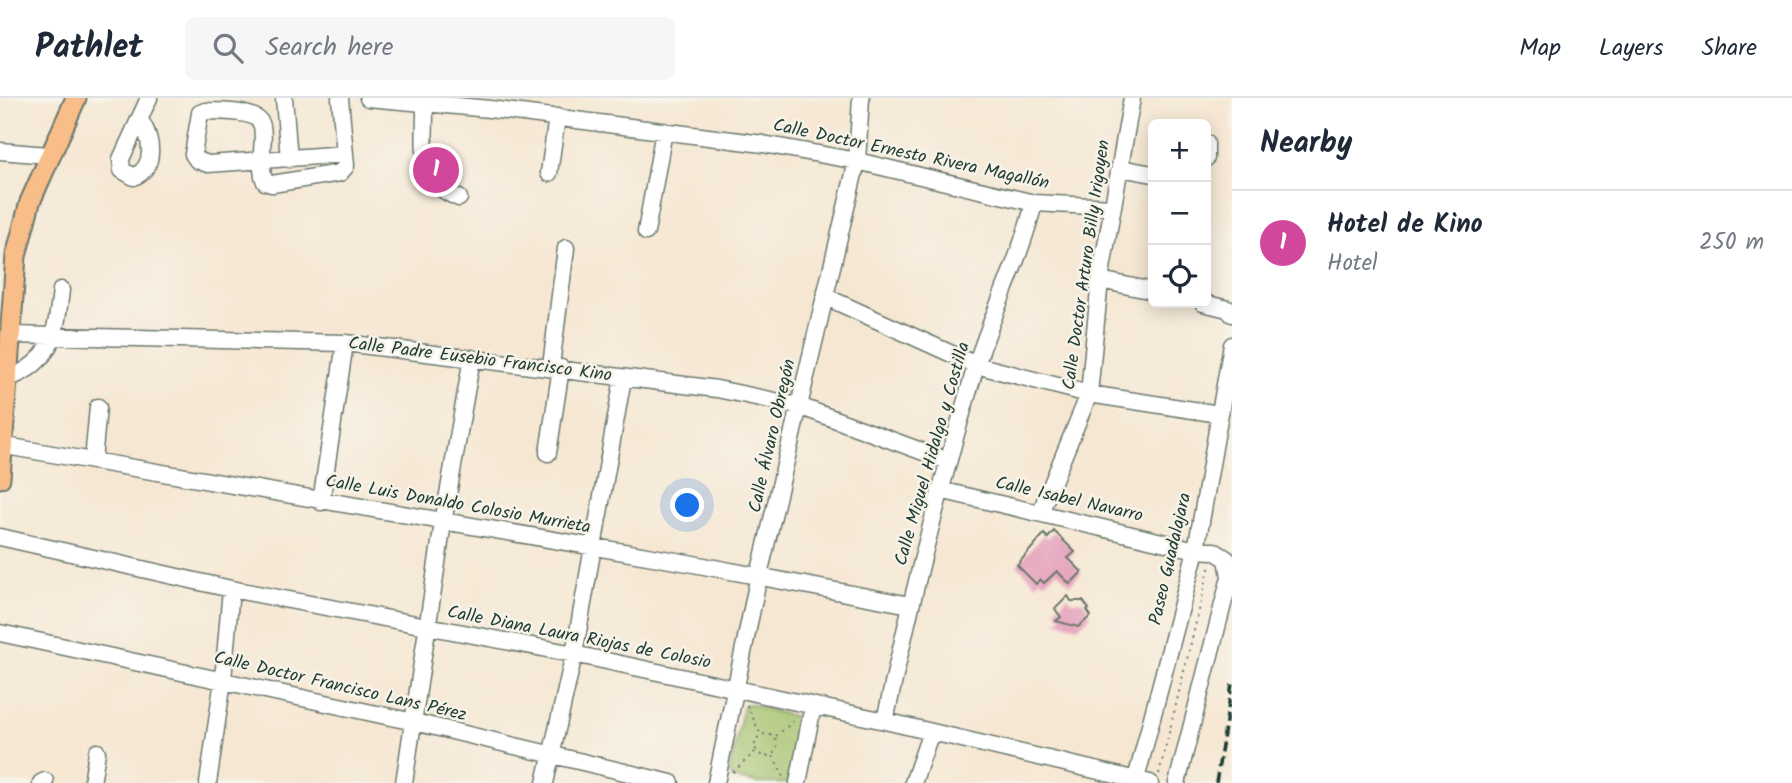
<!DOCTYPE html>
<meta charset="utf-8">
<style>
:root{--surface:#fff;--page:#f6f6f7;--text:#1f2937;--muted:#747a83;--line:#e0e1e3;--accent:#d93025}
body{margin:0;font-family:Kalam,sans-serif;background:var(--page);color:var(--text)}
.controls{position:absolute;right:21px;top:21px;display:grid;overflow:hidden;border-radius:10px;box-shadow:0 4px 18px #0003}
.controls button{width:63px;height:63px;display:grid;place-items:center;padding:0;border:0;border-bottom:2px solid var(--line);background:var(--surface);color:var(--text);font:35px sans-serif}
.you{position:absolute;left:688px;top:408px;width:24px;height:24px;margin:-18px;border:5px solid #fff;border-radius:50%;background:#1a73e8;box-shadow:0 0 0 10px #1a73e833}
.badge{display:grid;place-items:center;width:46px;height:46px;border-radius:50%;background:var(--accent);color:#fff;font-size:23px;font-weight:700}
.pin{position:absolute;translate:-50% -50%;border:4px solid #fff;box-shadow:0 2px 7px #0006}
.list{margin:0;padding:0;list-style:none}
h2{display:flex;justify-content:space-between;align-items:center;height:91px;margin:0;padding:0 28px;font-size:30px}
h2 small{font-size:23px;font-weight:400;color:var(--muted)}
.list li{display:grid;grid-template-columns:46px 1fr auto;gap:21px;align-items:center;box-sizing:border-box;height:105px;padding:0 28px;border-top:2px solid var(--line)}
.list b{display:block;font-size:26px;white-space:nowrap}
.list p{margin:0;font-size:23px;white-space:nowrap;color:var(--muted)}
.list em{font-size:23px;font-style:normal;color:var(--muted)}
.icon{flex:none;width:38px;height:38px;fill:none;stroke:currentColor;stroke-width:2;stroke-linecap:round;stroke-linejoin:round}
.map{position:relative;flex:none;width:1232px;height:685px;overflow:hidden}
header{display:flex;align-items:center;gap:42px;box-sizing:border-box;height:98px;padding:0 35px;background:var(--surface);border-bottom:2px solid var(--line)}
header strong{font-size:33px}
nav{display:flex;gap:38px;margin-inline-start:auto;font-size:24px}
.search{width:490px;height:63px;background:var(--page);display:flex;align-items:center;gap:18px;box-sizing:border-box;padding:0 24px;border-radius:10px;color:var(--muted);font-size:26px}
main{display:flex}
aside{flex:1;background:var(--surface)}
.map>svg:first-child{display:block}
.green{fill:#a0c068;stroke:#607e4e;stroke-width:2}
.building{fill:#e398b7}
.lines{fill:none;stroke-linecap:round;stroke-linejoin:round}
.minor-casing{stroke:#6a786c;stroke-width:19}
.major-casing{stroke:#6a786c;stroke-width:23}
.path{stroke:#6a786c;stroke-width:2;stroke-dasharray:2 5;stroke-linecap:butt}
.minor{stroke:#fff;stroke-width:16}
.major{stroke:#f8bd89;stroke-width:19}
.rail{stroke:#1f3d34;stroke-width:3.5;stroke-dasharray:10 5;stroke-linecap:butt}
.labels{text-anchor:middle;dominant-baseline:central;stroke-width:5;stroke-linejoin:round;paint-order:stroke}
.street-label{font-size:18px;fill:#1f3d34;stroke:#f7f3e8}
</style>
<header>
<strong>Pathlet</strong>
<div class="search"><svg class="icon" aria-label="search" viewBox="0 0 24 24"><circle cx="10" cy="10" r="6"/><path d="M15 15l6 6"/></svg>Search here</div>
<nav><a>Map</a><a>Layers</a><a>Share</a></nav>
</header>
<main>
<div class="map">
<svg width="1232" height="685" viewBox="0 0 1232 685">
<rect width="100%" height="100%" fill="#f7f3e8"/>
<filter id="ink" filterUnits="userSpaceOnUse"><feTurbulence type="fractalNoise" baseFrequency=".0143" numOctaves="2"/><feDisplacementMap in="SourceGraphic" scale="14" xChannelSelector="R" yChannelSelector="G"/><feConvolveMatrix kernelMatrix="1 2 1 2 8 2 1 2 1" color-interpolation-filters="sRGB"/></filter>
<filter id="wash" filterUnits="userSpaceOnUse"><feTurbulence type="fractalNoise" baseFrequency=".00686" numOctaves="4" result="noise"/><feDisplacementMap in="SourceGraphic" scale="28" xChannelSelector="R" yChannelSelector="G"/><feGaussianBlur stdDeviation="1.57" result="paint"/><feColorMatrix in="noise" values="0 0 0 0 0 0 0 0 0 0 0 0 0 0 0 0 0 1.4 0 .05"/><feComposite in="paint" operator="in"/></filter>
<g filter="url(#wash)">
<rect width="100%" height="100%" fill="#f6e7d3"/>
<path class="green" d="M750,606L796,619L798,624L792,685H757L733,680L729,674L744,607Z"/>
<g id="blocks">
<path class="building" d="M1054,433L1075,454L1068,460L1082,474L1070,486L1057,473L1044,485L1040,481L1036,486L1017,467L1044,436L1048,440Z
M1068,498L1071,503H1083L1089,511L1087,512L1091,518L1078,529L1056,523L1061,519L1055,511Z"/>
</g>
</g>
<g filter="url(#ink)">
<use href="#blocks" fill-opacity="0" stroke="#6a786c" stroke-width="2"/>
<g class="lines">
<defs>
<path id="minor" d="M284,0L289,61
M340,0L346,68L340,75L272,86L265,84C261,75 262,67 262,56C262,48 264,37 262,28C258,11 219,14 205,13L200,15L193,56L197,62L208,66L345,56
M368,0L490,11L763,46L857,63L1034,105L1112,109
M425,4C426,43 415,84 459,100
M140,22C152,40 157,68 134,79L122,72L121,61L149,0
M1206,45V60
M0,53L48,57
M1120,70L1153,76
M549,75L557,19
M646,134L664,33
M1100,182L1153,193
M826,199L976,267L1089,296L1219,316
M1203,205L1228,211L1232,216
M11,237L345,245L717,291L799,308L948,363
M551,268L566,150
M9,280C53,264 56,234 61,192
M0,347L688,465L910,507
M548,355L561,270
M93,363L98,309
M940,392L1196,452L1214,453L1227,461L1230,479L1177,685
M321,404L345,245
M1040,415L1089,296L1100,182L1132,0
M0,439L231,491L574,556L885,623L1150,685
M0,535L414,624L671,685
M885,623C910,505 940,387 975,271C992,215 1020,162 1034,105
M1136,681L1196,452L1232,247
M41,685L45,683
M92,685L97,654
M208,685L223,582L231,491
M404,685L443,425L472,260
M545,685L574,556L623,280
M716,685L759,477L857,63L861,0
M798,685L813,608
M913,685L931,634"/>
<path id="major" d="M0,380L16,158L30,104L76,0"/>
</defs>
<use href="#minor" class="minor-casing"/>
<use href="#major" class="major-casing"/>
<path class="path" d="M747,607L761,637
M755 647a11 11 0 1 1 22 0a11 11 0 1 1-22 0Z
M776,638L796,621
M773,658L785,681
M733,674L755,654
M1159,676L1210,467"/>
<use href="#minor" class="minor"/>
<use href="#major" class="major"/>
<path class="rail" d="M1216,685L1232,586"/>
</g>
</g>
<g class="labels">
<g class="street-label">
<text transform="translate(911 57) rotate(12)">Calle Doctor Ernesto Rivera Magallón</text>
<text transform="translate(1087 167) rotate(-82)">Calle Doctor Arturo Billy Irigoyen</text>
<text transform="translate(480 262) rotate(7)">Calle Padre Eusebio Francisco Kino</text>
<text transform="translate(773 338) rotate(-77)">Calle Álvaro Obregón</text>
<text transform="translate(933 356) rotate(-74)">Calle Miguel Hidalgo y Costilla</text>
<text transform="translate(1069 402) rotate(13)">Calle Isabel Navarro</text>
<text transform="translate(458 407) rotate(10)">Calle Luis Donaldo Colosio Murrieta</text>
<text transform="translate(1171 461) rotate(-77)">Paseo Guadalajara</text>
<text transform="translate(579 540) rotate(11)">Calle Diana Laura Riojas de Colosio</text>
<text transform="translate(340 589) rotate(13)">Calle Doctor Francisco Lans Pérez</text>
</g>
</g>
</svg>
<div class="controls">
<button>+</button>
<button>−</button>
<button><svg class="icon" aria-label="locate" viewBox="0 0 24 24"><circle cx="12" cy="12" r="6"/><path d="M12 2v4M12 18v4M2 12h4M18 12h4"/></svg></button>
</div>
<div class="you"></div>
<div class="pin badge" style="left:436px;top:72px;background:#d1479c">1</div>
</div>
<aside>
<h2>Nearby<small></small></h2>
<ul class="list">
<li><span class="badge" style="background:#d1479c">1</span><div><b>Hotel de Kino</b><p>Hotel</p></div><em>250 m</em></li>
</ul>
</aside>
</main>
